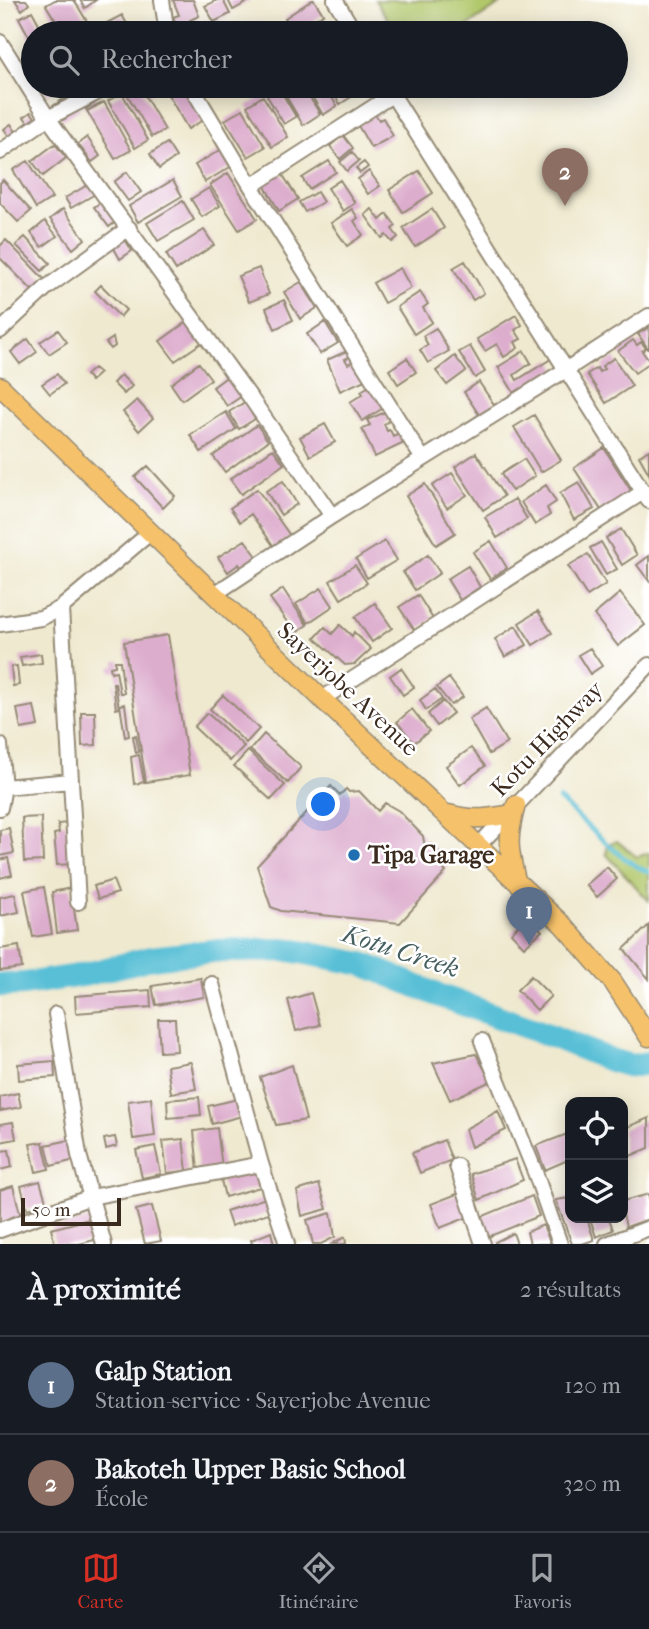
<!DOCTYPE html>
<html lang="fr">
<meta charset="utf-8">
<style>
:root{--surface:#171b24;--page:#20242c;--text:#f1f3f6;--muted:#9ea1a6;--line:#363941;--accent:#d93025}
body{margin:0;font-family:"IM FELL French Canon",serif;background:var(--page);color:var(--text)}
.controls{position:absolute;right:21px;bottom:21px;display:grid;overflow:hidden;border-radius:14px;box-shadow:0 4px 18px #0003}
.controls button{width:63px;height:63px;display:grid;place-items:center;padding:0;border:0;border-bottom:2px solid var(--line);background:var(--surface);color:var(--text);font:35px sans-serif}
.scale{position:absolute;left:21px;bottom:18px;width:100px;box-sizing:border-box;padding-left:7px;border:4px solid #3b2a1e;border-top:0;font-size:19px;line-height:24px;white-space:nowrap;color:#3b2a1e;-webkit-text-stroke:5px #fff;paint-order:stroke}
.you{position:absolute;left:324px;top:805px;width:24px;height:24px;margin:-18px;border:5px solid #fff;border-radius:50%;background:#1a73e8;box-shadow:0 0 0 10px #1a73e833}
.badge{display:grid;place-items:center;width:46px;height:46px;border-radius:50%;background:var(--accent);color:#fff;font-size:23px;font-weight:700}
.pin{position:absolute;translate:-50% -58px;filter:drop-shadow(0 2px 4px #0008)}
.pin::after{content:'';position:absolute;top:37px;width:24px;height:21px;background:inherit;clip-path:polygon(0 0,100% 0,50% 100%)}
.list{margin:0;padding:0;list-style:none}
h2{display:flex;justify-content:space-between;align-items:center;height:91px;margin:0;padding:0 28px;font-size:30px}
h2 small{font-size:23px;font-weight:400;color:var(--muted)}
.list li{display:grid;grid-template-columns:46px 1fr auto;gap:21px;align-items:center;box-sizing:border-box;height:98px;padding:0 28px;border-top:2px solid var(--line)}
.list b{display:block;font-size:26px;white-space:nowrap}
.list p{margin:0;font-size:23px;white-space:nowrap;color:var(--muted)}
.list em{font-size:23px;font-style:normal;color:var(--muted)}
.icon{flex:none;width:38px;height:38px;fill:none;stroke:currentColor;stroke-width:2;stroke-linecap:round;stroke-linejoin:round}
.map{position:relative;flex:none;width:649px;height:1244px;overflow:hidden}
.search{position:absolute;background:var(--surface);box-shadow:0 4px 18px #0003;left:21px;right:21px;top:21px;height:77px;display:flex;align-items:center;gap:18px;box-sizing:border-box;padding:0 24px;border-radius:38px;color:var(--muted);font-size:26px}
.sheet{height:287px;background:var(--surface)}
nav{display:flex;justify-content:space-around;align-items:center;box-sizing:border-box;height:98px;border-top:2px solid var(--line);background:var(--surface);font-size:19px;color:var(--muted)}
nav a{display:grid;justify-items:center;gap:4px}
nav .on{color:var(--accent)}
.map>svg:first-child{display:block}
.green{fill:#b1c76b;stroke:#767844;stroke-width:2}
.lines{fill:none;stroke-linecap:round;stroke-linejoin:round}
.stream{stroke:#58bfd6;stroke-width:4.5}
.river{stroke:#58bfd6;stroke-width:24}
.building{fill:#ddadce}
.minor-casing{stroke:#958a76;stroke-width:18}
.major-casing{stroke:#958a76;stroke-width:21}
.minor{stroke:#fff;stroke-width:14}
.major{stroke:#f5c16b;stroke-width:18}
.poi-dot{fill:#1f6fb2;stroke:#fff;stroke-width:2.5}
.labels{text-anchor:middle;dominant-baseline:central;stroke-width:5;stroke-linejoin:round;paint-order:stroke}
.street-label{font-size:24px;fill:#3b2a1e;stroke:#fff}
.poi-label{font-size:24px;font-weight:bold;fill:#3b2a1e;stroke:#fff;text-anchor:start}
.water-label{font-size:26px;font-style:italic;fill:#455e5e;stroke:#fff}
</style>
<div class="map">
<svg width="649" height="1244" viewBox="0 0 649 1244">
<rect width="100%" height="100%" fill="#fff"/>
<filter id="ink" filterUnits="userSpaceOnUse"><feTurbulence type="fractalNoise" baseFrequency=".0143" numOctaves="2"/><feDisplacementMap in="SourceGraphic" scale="14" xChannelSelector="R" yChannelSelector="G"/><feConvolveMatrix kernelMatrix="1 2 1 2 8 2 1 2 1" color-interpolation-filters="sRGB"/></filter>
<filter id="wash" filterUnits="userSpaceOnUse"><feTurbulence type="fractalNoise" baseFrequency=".00686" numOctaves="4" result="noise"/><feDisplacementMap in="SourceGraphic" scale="28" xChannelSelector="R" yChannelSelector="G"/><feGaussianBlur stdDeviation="1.57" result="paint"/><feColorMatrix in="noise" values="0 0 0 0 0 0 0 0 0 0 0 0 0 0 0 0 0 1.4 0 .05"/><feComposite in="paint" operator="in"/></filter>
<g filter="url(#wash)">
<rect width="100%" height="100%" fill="#efe9cf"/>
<path class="green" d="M375,0H506L457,33H397Z
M617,841L637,857L649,853V901L606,854L608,844Z"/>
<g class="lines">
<path class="stream" d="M559,799C581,819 622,863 649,872"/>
<path class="river" d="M0,985L24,984L83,975L151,958L212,951L290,950L363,964L438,995L554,1037L607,1059L631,1066L648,1063"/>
</g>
<g id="blocks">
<path class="building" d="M15,0H26L29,4L22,10Z
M55,0H74L94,33H63L46,5Z
M80,0H96L85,8Z
M173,0H193L199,16L190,20L192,26L179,31L173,17L179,15Z
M217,0H223L230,14L214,22L205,6Z
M228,0H251L233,10Z
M312,0H314L323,14L295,33L285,18Z
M32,11L44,33H33V44L19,18Z
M122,15L132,33H108L103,25Z
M42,86H58L48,94Z
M76,86H88L98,101L86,109L72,88Z
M130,86H139L165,130L152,137L124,89Z
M142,86H159L160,88L148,95Z
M163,86H183L203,120L188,129Z
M280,86H303L320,114L303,125Z
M306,86H325L337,106L323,115Z
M329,86H351L356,94L340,104Z
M279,88L296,117L284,124L267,96Z
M122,93L148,140L135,148L108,101Z
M71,94L80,109L63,120L53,106Z
M263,96L288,137L272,147L247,106Z
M104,102L131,150L115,159L87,111Z
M243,109L265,147L248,157L225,120Z
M31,112L36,119L29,124L24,117Z
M375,114L379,120L383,118L393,136L371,148L357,124Z
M11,124L16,132L9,136L4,129Z
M343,135L353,148L340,159L330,146Z
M87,137L100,156L92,162L78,144Z
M167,143L176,157L159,169L150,154Z
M55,144L66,158L43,176L32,161Z
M222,149L232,166L205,182L195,165Z
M352,152L359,161L347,171L340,162Z
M28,161L52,198L36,208L13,170Z
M329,161L336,172L309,189L302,178Z
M364,162L368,167L360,173L356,168Z
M369,171L380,186L368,194L358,179Z
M419,171L433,193L403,212L389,190Z
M127,172L141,192L128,201L114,182Z
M281,172L298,199L279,211L263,183Z
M228,173L257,219L239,230L210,185Z
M3,180L31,211L18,222L0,203V183Z
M173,180L182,196L138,222L129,206Z
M340,180L355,203L343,211L328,188Z
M91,183L97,193L71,208L65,198Z
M209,188L220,206L202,217L191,199Z
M317,192L323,202L305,212L299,202Z
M104,200L118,220L109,227L94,207Z
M183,201L194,220L158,241L147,223Z
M63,209L85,239L73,249L50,219Z
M352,209L358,218L354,221L363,235L347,246L331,223Z
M372,209L380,220L387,214L396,226L392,229L398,237L392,242L386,235L382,238L365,215Z
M432,209L444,228L415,247L403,228Z
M45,221L57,236L42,247L31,233Z
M204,230L214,245L176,270L166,254Z
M123,236L132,251L120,259L111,243Z
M25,237L50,263L42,271L16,245Z
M6,240L47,282L35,293L0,258V246Z
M465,261L484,293L473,300L453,268Z
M259,268L269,294L249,302L238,276Z
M400,268L411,288L384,303L373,283Z
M301,282L317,308L300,319L284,292Z
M101,285L126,310L120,317L95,291Z
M420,292L428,304L423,308L432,322L414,334L397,307Z
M284,300L293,320L275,329L266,308Z
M516,315L522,325L515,330L521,339L515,342L518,348L504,357L497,344L485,351L477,339Z
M189,320L204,341L175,361L160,341Z
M325,322L338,343L320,354L307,334Z
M649,327V350L638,334Z
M436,328L449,351L428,363L420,350L428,345L423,336Z
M58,330L67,342L49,354L40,342Z
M113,338L115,346L111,349L106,343Z
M28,339L37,352L20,364L11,352Z
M633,340L637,345L641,342L646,348L642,351L649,361V363L635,373L618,351Z
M470,346L485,372L475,378L459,352Z
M349,350L352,356L345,359L348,364L356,360L365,380L340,391L327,360Z
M524,351L531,363L514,375L517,380L551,359L557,370L516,396L498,367Z
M455,356L466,371L447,385L436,371Z
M407,358L416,372L398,384L389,370Z
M614,358L632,386L606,403L587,374L597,368L599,372L604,369L602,366Z
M199,363L211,379L182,400L171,384Z
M94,368L100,373L91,381L86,375Z
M57,374L64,384L50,394L42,384Z
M121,375L132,386L124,394L113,383Z
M228,376L242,396L227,406L213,387Z
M479,382L497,409L482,419L464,392Z
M371,385L385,407L362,421L350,402L363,394L361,391Z
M137,400L153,418L139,431L123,412Z
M245,402L255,419L239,429L229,412Z
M226,412L236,429L201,452L190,435Z
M385,412L389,421L384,424L387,431L390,430L393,436L399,433L404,443L375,457L362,429L370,425L367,420Z
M534,415L561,460L541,472L514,427Z
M325,424L335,442L310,456L300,437Z
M257,425L268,441L225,472L213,456Z
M604,448L633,494L603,513L574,468Z
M273,449L284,464L241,494L230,479Z
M649,450V474L639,456Z
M476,453L504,496L483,510L455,467Z
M524,459L535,476L512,491L501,474Z
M148,466L175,496L163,508L135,477Z
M452,473L467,495L447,508L432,486Z
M283,481L297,504L281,515L266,491Z
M579,482L594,509L574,520L560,493Z
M425,484L455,533L436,545L406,496Z
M546,485L556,502L547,508L550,515L535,525L521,502Z
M257,489L291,537L275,548L251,514L240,522L230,508Z
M515,499L527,519L497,538L485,517Z
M621,529L637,555L622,565L606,538Z
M245,540L258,558L242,569L239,564L228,572L218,557Z
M385,541L397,560L367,578L356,559Z
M491,541L507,568L490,579L473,552Z
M601,542L617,569L606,575L590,548Z
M588,554L606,584L587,596L568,566Z
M428,555L440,573L415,590L403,572Z
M649,556V581L637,565Z
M355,565L367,583L341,599L330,581Z
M468,566L480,587L460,600L447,579Z
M321,588L333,606L308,623L296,604Z
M283,589L307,625L295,633L270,598Z
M620,593L645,625L618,646L594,615Z
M418,595L433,619L415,631L399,607Z
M375,603L392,628L372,642L355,617Z
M538,611L552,633L533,645L519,623Z
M340,625L352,636L354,632L371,649L355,664L345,665L315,638L325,627L332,634Z
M516,626L527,645L505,657L495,639Z
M168,635L190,775L146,782L124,642Z
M590,648L602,666L590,674L578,655Z
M41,654L42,663L22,666L20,657Z
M115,661H120L124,693H120L116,671L111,672L110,667L115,666Z
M17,666L19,685L13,686L11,667Z
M401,668L414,687L403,695L390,676Z
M449,678L463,697L451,705L437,687Z
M113,683H115L119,708L116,709Z
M435,689L442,699L426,710L420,700Z
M223,695L259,729L246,743L210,709Z
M443,701L453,713L437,726L428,714Z
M125,704L129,736L125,737L120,705Z
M34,706L38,726L21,729L17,709Z
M486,708L507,743L489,754L469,719Z
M412,709L429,731L414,743L397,722Z
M81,712H95L96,745L82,746Z
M207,713L244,746L230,761L194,727Z
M264,734L301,767L288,783L250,750Z
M136,735L139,752L136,753L133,736Z
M471,748L485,766L460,785L446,766Z
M248,751L285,785L271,800L234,766Z
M139,755L144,782L134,784L131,757Z
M331,786L340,795L346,789L349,792L359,791L378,811L385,803L399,811L423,836L425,848L431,844L449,863L444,870L446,872L400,923L281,911L271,907L257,866Z
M41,817L43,861L24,862L22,818Z
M66,823L71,864L57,865L54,834L59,833L58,824Z
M9,828L14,853L0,856V830Z
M8,858L12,875L0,878V860Z
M607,867L617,879L597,897L586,885Z
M113,880L118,893L98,899L94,886Z
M44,887L52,934L33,937L24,891Z
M71,888L77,930L57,933L52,892Z
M15,894L19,912L0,916V897Z
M528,916L542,931L524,947L511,933Z
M649,925V979L624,949Z
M19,946L22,968L0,971V949Z
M531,976L551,996L537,1010L517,990Z
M201,978L204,997L156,1005L152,986Z
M150,990L151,1007L76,1013L75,996Z
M311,993L320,1025L296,1031L288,1000Z
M158,1019H175L177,1051L160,1052Z
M476,1054L491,1081L450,1100L433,1063Z
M54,1061L55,1077L19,1080L18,1064Z
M191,1062L196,1089L171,1093L167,1066Z
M292,1065L306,1120L276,1125L260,1077Z
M18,1093L21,1107L0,1111V1097Z
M199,1097L201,1115L168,1118L167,1100Z
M151,1098L155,1136L133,1139L128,1101Z
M238,1099L242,1116L212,1124L208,1106Z
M498,1111L506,1130L471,1147L465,1129Z
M649,1118V1148L623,1159V1129Z
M13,1122L16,1139L0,1142V1124Z
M217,1128L222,1168L198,1170L194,1131Z
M570,1133V1159L545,1170L536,1146Z
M115,1137L117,1146L106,1149L104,1139Z
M183,1139L187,1171L167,1173L163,1141Z
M70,1140L75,1160L51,1166L46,1145Z
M444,1140L452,1160L420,1173L412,1153Z
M43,1142L49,1169L36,1172L30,1144Z
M155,1146L161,1174L142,1178L136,1150Z
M9,1150L12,1167L0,1170V1151Z
M515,1159L523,1180L479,1200L471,1174Z
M266,1167L271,1184L225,1197L221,1180Z
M40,1181L47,1204L27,1209L21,1186Z
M319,1184L327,1209L302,1216L297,1191Z
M13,1186L21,1217L0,1223V1190Z
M462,1192L471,1216L440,1228L431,1204Z
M649,1194V1219L626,1227L623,1214V1201Z
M275,1195L280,1209L231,1226L226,1211Z
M532,1196L539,1216L488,1237L481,1217Z
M570,1198V1218H587L594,1240L582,1244H572L556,1200Z
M152,1206L161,1241L145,1244L136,1210Z
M331,1213L335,1237L321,1244H313L307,1220Z
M97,1217L102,1238L79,1244H55L51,1229Z
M590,1218H609L613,1230L596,1237Z
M543,1225L551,1244H530L527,1232Z
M271,1232L274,1244H252L251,1240Z
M513,1233L517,1244H495V1242Z
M345,1237L346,1244H332L339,1240Z"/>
</g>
</g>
<g filter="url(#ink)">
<use href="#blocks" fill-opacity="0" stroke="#958a76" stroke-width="2"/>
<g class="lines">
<defs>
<path id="minor" d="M162,0L167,33
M335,0L355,33
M0,42L48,118L250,397L332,516
M191,86L251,186L423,459
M387,86L649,501
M0,152L48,118L110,86
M251,186L392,95
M0,331L46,288L129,228
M213,595L332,516L567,369L649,316
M61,608L78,902
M0,624L41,618L61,608L151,532
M322,699L643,492
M0,745L4,787L0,808
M4,787L71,781
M479,845L649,665
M212,984L261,1164L287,1244
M56,1014L79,1155L104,1244
M482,1041L535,1172L560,1244
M457,1166L483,1244
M0,1230L91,1197L261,1164
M607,1244L649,1228"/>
<path id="major" d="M0,386L322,699L563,925L613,982L649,1037
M516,805C507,838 508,847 516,880
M448,814C470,820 483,819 506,815"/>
</defs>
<use href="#minor" class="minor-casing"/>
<use href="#major" class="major-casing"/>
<use href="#minor" class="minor"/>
<use href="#major" class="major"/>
</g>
</g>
<circle class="poi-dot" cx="354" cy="855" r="7"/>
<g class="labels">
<g class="street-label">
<text transform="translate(348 689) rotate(43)">Sayerjobe Avenue</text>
<text transform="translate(547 739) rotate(-46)">Kotu Highway</text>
</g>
<g class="poi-label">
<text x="368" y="855">Tipa Garage</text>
</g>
<g class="water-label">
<text transform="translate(401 951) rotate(18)">Kotu Creek</text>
</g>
</g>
</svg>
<div class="controls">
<button><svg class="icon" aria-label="locate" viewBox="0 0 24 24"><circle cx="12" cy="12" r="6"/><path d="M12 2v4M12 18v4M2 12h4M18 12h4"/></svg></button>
<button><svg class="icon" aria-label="layers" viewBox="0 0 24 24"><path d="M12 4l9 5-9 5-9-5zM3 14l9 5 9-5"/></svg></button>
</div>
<div class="scale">50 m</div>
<div class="you"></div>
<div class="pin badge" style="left:529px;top:945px;background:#5c6f8a">1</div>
<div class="pin badge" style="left:565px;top:206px;background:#8d6e63">2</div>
<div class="search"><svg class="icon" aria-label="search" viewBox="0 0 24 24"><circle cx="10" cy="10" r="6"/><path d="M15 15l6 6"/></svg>Rechercher</div>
</div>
<section class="sheet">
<h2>À proximité<small>2 résultats</small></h2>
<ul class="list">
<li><span class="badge" style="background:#5c6f8a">1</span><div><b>Galp Station</b><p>Station-service · Sayerjobe Avenue</p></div><em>120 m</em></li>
<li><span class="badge" style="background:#8d6e63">2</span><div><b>Bakoteh Upper Basic School</b><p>École</p></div><em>320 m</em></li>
</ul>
</section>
<nav>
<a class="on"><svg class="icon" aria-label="map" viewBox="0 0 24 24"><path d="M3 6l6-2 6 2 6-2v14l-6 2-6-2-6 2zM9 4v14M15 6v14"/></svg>Carte</a>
<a><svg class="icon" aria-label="directions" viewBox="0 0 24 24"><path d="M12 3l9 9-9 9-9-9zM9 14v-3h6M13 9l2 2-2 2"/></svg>Itinéraire</a>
<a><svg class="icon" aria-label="saved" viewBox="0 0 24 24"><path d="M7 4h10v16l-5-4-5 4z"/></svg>Favoris</a>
</nav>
